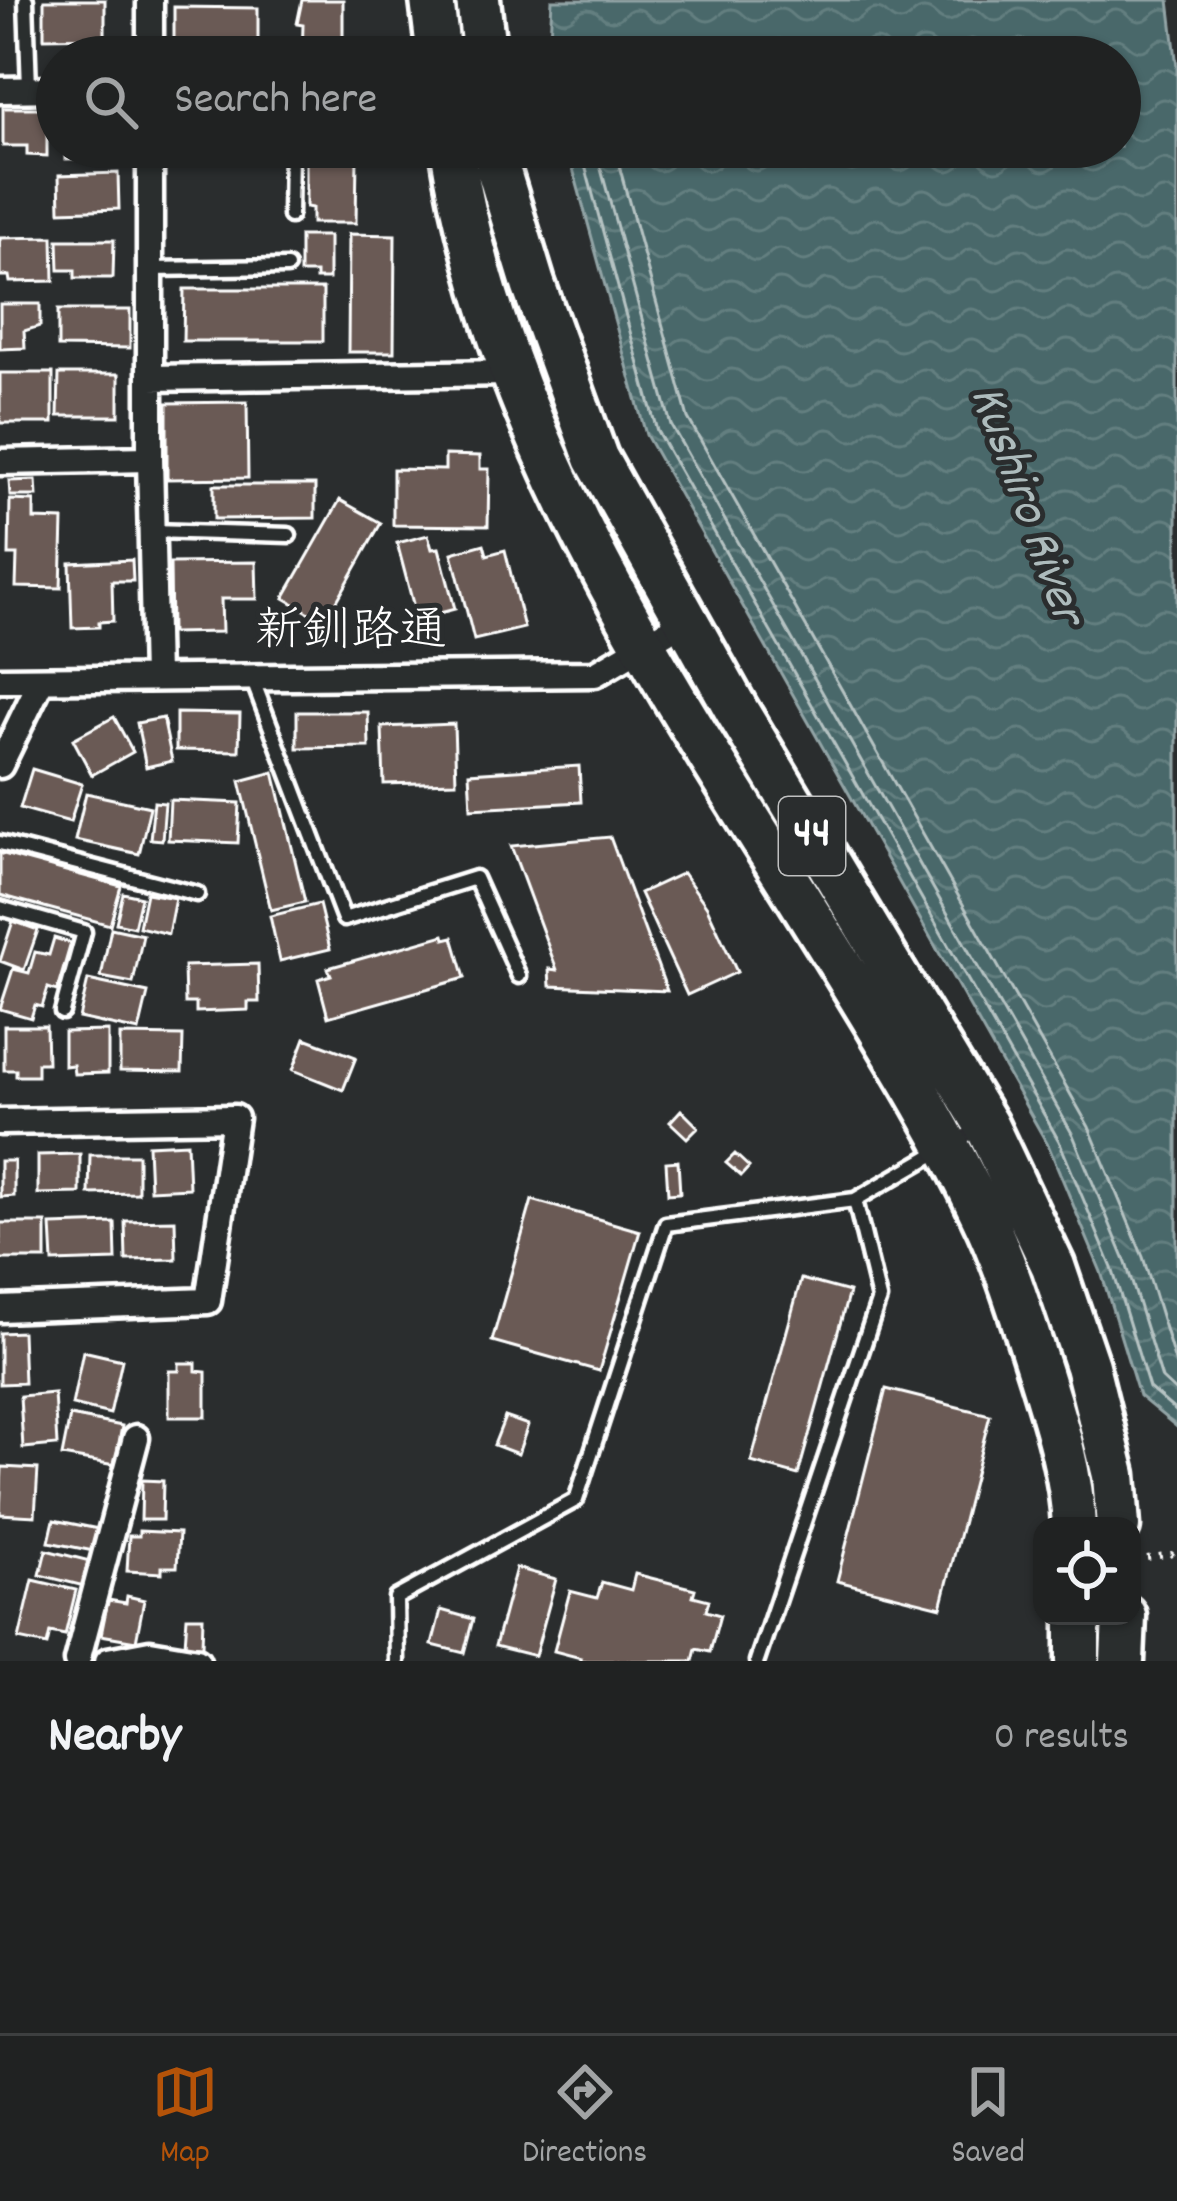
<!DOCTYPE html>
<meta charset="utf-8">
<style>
:root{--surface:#202222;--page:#2d2f2f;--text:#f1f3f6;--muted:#a2a4a5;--line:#3d3f40;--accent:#b45309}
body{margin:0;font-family:Dekko,"Klee One",sans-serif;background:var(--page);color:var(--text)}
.controls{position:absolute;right:36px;bottom:36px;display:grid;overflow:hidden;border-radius:24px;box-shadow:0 3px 9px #0004}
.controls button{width:108px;height:108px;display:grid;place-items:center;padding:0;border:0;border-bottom:3px solid var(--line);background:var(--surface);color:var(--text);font:60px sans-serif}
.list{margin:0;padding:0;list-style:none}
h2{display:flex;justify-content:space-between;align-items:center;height:156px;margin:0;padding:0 48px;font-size:51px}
h2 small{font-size:39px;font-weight:400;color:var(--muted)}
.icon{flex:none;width:66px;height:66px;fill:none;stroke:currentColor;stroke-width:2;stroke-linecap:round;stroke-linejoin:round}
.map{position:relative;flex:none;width:1177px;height:1661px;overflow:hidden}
.search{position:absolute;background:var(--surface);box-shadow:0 3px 9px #0004;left:36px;right:36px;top:36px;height:132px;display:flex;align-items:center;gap:30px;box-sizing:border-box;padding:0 42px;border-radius:66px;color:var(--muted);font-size:45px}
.sheet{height:372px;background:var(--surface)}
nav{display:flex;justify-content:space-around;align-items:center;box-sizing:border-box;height:168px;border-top:3px solid var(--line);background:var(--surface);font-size:33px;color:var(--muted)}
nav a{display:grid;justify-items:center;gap:6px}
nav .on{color:var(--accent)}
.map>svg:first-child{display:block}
.water{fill:url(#water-waves);stroke:#92a4a6;stroke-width:3}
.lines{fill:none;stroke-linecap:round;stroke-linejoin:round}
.shore{stroke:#b6c3c3;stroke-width:3}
.building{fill:#6b5a54;stroke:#fff;stroke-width:3}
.service-casing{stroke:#fff;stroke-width:21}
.minor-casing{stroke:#fff;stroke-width:33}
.trunk-casing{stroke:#fff;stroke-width:51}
.path{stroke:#fff;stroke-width:6;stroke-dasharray:3 9;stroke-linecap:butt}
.service{stroke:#2a2d2e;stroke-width:12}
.minor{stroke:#2a2d2e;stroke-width:24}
.trunk{stroke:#2a2d2e;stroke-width:42}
.labels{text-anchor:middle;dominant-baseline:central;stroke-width:10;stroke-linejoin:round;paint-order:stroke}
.shield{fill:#2a2d2e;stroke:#bfc0c0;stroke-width:3}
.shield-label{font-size:45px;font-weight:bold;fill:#fff}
.street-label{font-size:48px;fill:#fff;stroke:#2a2d2e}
.water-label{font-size:51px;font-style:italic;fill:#adbbbc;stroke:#2a2d2e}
</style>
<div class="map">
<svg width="1177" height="1661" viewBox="0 0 1177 1661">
<defs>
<pattern id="water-waves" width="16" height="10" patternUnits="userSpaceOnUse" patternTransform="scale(3)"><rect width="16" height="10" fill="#49686a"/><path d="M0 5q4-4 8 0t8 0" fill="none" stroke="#647f80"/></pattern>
</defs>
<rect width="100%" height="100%" fill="#2a2d2e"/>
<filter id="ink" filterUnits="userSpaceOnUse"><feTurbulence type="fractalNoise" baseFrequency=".00833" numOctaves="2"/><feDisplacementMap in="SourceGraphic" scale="24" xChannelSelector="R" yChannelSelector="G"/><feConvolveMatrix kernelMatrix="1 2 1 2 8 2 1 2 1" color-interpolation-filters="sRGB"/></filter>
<g filter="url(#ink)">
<path class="water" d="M552,0H1169L1177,67V1427L1139,1396L1101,1272L1049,1147L646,435L567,147H1120V57H549Z"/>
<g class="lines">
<path class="shore" d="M580,147L657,431L1059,1141L1112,1268L1149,1388L1177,1412
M595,147L671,425L1073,1135L1126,1263L1162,1379L1177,1393
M614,147L688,418L1089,1127L1143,1257L1177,1368"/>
</g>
<path class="building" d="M44,0H105V37L44,38Z
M302,0H343V57H302L303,25L297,24Z
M174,7L258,8V42L174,41Z
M3,108H47V156L27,155V146H3Z
M66,147H127V158L66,159Z
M306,156H357L356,223H312V208L306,207Z
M118,173L119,209L60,211L59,175Z
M349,234L395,235L394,352H348Z
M300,236H329V279H316V273H300Z
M53,237L54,281L10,282L9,276H0V238Z
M58,240H114L113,278H75V270H59Z
M184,289H323V341H183Z
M0,304H40V326L24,331L25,348L0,349Z
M58,310H130V348L58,347Z
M0,373H53V423H0Z
M59,374H119V416H58Z
M247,402L248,478L167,479V403Z
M445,455L480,456V469H489L488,526L393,525V469L445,470Z
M36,480L37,496H10L9,481Z
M214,485H315V518L214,519Z
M10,500L34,501V519L63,520L61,588L16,587L17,555H9Z
M340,500L381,523L325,622L284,598Z
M428,535L432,549L439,548L455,609L417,619L397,543Z
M484,544L487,555L505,550L524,628L474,640L452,553Z
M132,560L133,581H112L113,621L99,622V627L72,628L70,563Z
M256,562L257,599H221L222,632L171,633L170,563Z
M297,712H368L369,747L297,748Z
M176,713L240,714L239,751L176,750Z
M114,717L133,752L92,775L73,739Z
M163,718L172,761L146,767L137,723Z
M454,724L456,782L384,784L382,727Z
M579,766L581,802L471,808L469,773Z
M32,769L82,784L70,822L20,808Z
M274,772L305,902L271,910L240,781Z
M86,793L150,807L139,854L75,840Z
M170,800L240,803L238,843L168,840Z
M154,802L165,803L162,840L150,839Z
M610,837L667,991L550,986L549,969L557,970L511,846Z
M0,853L121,886L110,925L0,895Z
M683,873L707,907L737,972L687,995L640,893Z
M123,893L141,897L134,927L116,923Z
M146,893L175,898L168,934L139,927Z
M319,904L330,949L280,961L270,916Z
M13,921L38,930L24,970L0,961Z
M111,928L143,935L133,983L101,977Z
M444,935L445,939L453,937L465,978L328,1017L318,979L331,975L328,968Z
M54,938L71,943L57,991L48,988L42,1007L35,1005L31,1018L0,1009L13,969L29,973L35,952L49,955Z
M258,964L259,1002H248V1010L196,1012V1003H185L184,966Z
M88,980L148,993L139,1031L79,1018Z
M4,1026H46L47,1063H37V1076H16V1070H4Z
M108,1031V1073L74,1074L73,1065L64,1066V1032Z
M120,1035L183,1036L182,1072L120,1071Z
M305,1038L356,1057L343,1090L293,1070Z
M681,1110L698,1127L687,1138L670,1122Z
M187,1143L189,1188L150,1190L148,1145Z
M80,1154V1193L38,1194V1155Z
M735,1154L749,1167L741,1176L726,1163Z
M90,1155H138V1193L89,1194Z
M0,1161H14V1196L0,1197Z
M678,1161L680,1193L668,1194L666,1162Z
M532,1200L640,1231L599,1371L492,1341Z
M175,1220L176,1259L126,1260L125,1221Z
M0,1223H46V1259H0Z
M115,1223L116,1260L53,1262L51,1225Z
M801,1279L849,1292L798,1475L751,1462Z
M22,1332L24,1383L0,1384V1333Z
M83,1351L122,1360L110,1414L72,1405Z
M179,1363H196V1371L206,1372V1417H169V1371H179Z
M886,1389L990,1415L941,1607L837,1581Z
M54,1393L57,1445L23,1448L20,1396Z
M70,1416L122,1426L115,1465L62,1456Z
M505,1417L528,1425L518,1454L494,1445Z
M2,1467L38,1469L35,1516L0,1514Z
M142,1480L163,1481L162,1520H141Z
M54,1520L103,1530L98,1552L49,1542Z
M139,1531L179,1533L177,1567H162V1573L127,1571L129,1536H139Z
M46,1550L94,1562L88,1587L40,1575Z
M516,1568L556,1579L535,1656L495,1646Z
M635,1574L695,1589L693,1596L709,1600L706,1611L720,1615L710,1652L696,1649L693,1661H580L581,1658L554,1651L570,1591L597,1598L602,1582L631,1590Z
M33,1580L76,1590L65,1635L50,1632L47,1645L19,1639Z
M127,1596L144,1600L136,1641L101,1635L108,1600L126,1603Z
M441,1610L473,1619L464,1653L432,1645Z
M187,1617H203L202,1646L185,1645Z"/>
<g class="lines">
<defs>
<path id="service" d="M26,0L29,89
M290,216L291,147
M150,269L287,267
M152,531L289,535
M252,678L344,919L475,878L519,976
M0,843L197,894
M0,908L84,932L62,1012
M397,1661L396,1598L576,1500L666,1224L855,1200
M757,1661L879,1299L855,1200L981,1127"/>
<path id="minor" d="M150,0V57
M0,90L57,89
M150,147V459L155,678
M150,378L512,373
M0,462L150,459
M0,680L595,674L687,620
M0,765L41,681
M0,1122L235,1118L208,1301L0,1309
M77,1661L136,1438
M108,1661L150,1653L197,1661"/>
<path id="trunk" d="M432,0L439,57
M478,0L485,57
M452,147C500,457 687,716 848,977C895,1054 943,1131 982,1214C1007,1265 1023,1321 1041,1376C1056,1424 1072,1475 1074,1526
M496,147L498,169L533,284L596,458L737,711L986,1125L1053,1266L1087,1366L1114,1475L1118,1526
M1078,1616V1661
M1122,1661L1124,1616"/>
</defs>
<use href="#service" class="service-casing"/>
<use href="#minor" class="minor-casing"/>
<use href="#trunk" class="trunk-casing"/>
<path class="path" d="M1147,1558L1171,1554L1177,1560"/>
<use href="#service" class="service"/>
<use href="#minor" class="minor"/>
<use href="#trunk" class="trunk"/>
</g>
</g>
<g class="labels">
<rect class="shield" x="779" y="797" width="66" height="78" rx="9"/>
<g class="shield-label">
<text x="812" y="836">44</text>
</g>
<g class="street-label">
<text x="351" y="634">新釧路通</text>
</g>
<g class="water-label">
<text transform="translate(1024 506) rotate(70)">Kushiro River</text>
</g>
</g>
</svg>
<div class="controls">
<button><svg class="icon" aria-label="locate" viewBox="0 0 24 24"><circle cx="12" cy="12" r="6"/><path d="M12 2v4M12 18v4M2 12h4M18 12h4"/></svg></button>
</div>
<div class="search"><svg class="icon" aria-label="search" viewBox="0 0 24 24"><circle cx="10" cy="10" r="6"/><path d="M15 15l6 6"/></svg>Search here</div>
</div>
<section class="sheet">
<h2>Nearby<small>0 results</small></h2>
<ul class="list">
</ul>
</section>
<nav>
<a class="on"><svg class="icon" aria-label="map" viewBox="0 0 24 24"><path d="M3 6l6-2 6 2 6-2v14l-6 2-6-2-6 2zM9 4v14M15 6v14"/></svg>Map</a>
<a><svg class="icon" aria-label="directions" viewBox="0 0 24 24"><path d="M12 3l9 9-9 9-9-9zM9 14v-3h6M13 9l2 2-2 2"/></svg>Directions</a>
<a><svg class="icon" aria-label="saved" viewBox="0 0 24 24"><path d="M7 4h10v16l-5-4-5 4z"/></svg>Saved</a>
</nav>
